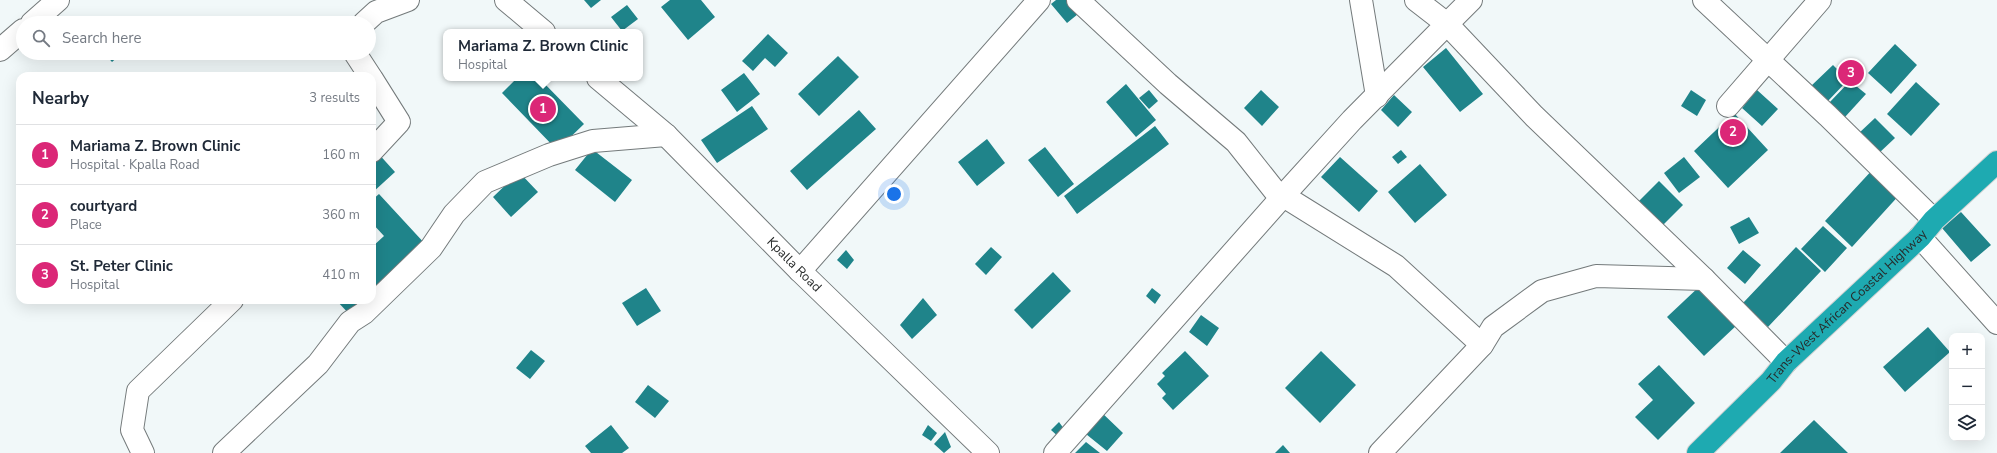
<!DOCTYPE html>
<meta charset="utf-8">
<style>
:root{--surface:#fff;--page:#f6f6f7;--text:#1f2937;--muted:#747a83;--line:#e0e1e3;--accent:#db2777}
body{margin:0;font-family:"Nunito Sans",sans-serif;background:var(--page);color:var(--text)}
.controls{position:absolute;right:12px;bottom:12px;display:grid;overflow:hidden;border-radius:8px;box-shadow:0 4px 16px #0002}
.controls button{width:36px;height:36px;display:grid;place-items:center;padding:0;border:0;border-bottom:1px solid var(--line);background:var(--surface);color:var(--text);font:20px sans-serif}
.you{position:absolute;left:894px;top:194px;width:14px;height:14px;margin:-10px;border:3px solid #fff;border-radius:50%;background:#1a73e8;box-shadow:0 0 0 6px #1a73e833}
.badge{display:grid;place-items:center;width:26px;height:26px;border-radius:50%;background:var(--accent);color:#fff;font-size:13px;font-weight:700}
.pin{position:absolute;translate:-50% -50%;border:2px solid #fff;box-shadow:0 1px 4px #0006}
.popup{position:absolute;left:443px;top:29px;width:200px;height:52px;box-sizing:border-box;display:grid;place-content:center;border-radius:8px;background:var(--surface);filter:drop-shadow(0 1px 3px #0005);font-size:13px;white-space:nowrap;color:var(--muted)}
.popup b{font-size:15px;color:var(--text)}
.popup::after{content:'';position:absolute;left:50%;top:100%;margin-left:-8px;border:8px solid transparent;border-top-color:var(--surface)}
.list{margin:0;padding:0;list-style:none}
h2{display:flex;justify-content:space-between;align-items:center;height:52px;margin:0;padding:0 16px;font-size:17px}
h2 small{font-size:13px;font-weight:400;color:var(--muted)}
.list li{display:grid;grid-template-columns:26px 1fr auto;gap:12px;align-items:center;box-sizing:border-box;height:60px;padding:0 16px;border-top:1px solid var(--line)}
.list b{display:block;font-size:15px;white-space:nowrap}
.list p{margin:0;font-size:13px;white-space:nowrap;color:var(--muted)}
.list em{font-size:13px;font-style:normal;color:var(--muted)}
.icon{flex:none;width:22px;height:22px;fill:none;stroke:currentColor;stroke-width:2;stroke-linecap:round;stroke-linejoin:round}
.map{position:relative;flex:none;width:1997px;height:453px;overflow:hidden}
.search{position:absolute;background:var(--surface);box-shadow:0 4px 16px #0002;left:16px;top:16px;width:360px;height:44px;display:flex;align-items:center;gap:10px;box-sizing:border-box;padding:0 14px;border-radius:22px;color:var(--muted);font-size:15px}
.panel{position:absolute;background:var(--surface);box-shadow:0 4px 16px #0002;left:16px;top:72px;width:360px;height:232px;border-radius:12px}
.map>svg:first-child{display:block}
.building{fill:#1f848a}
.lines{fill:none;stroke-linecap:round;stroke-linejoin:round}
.minor-casing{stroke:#747a7b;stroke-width:24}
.highway-casing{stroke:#d4d4d4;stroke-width:24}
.minor{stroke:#fff;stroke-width:22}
.highway{stroke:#1eaab1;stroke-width:22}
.labels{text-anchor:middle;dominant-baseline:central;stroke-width:3.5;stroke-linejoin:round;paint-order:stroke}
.street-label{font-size:13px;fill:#272a2a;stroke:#fff}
</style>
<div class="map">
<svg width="1997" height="453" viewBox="0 0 1997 453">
<rect width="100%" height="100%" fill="#f1f8f9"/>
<path class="building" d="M584,0H601L591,8Z
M670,0H701L715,17L688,40L661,7Z
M1056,0H1066L1078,14L1067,23L1051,4Z
M627,5L638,19L622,31L611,17Z
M768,34L788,53L775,67L765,58L753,71L742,61Z
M1895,44L1917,65L1891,94L1868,73Z
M1446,48L1483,94L1460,112L1423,67Z
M104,53H122L112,62Z
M838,56L859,77L819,116L798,94Z
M1833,65L1848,80L1827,102L1811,86Z
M744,73L760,94L737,112L721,90Z
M517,78H539L584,124L557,150L502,93Z
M1850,81L1866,94L1845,117L1829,103Z
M1916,82L1940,104L1911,136L1887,114Z
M1126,84L1156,120L1136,137L1106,102Z
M1149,90L1158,101L1149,109L1139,98Z
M1261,90L1279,107L1262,126L1244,108Z
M1691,90L1706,100L1697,116L1681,106Z
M1757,90L1778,109L1762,126L1742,108Z
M1394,95L1412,112L1398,127L1381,110Z
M752,106L768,129L717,163L701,140Z
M859,110L876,129L807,190L790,171Z
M1734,113L1768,150L1728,188L1694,151Z
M1875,118L1895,138L1878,154L1858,134Z
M1155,126L1169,144L1077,214L1064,196Z
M987,139L1005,163L977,186L958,162Z
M1045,147L1074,184L1058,197L1028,160Z
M592,149L632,180L615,202L575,170Z
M1401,150L1407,157L1398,164L1392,157Z
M376,151L395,172L372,193V155Z
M1340,157L1378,191L1359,212L1321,177Z
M1684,157L1700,177L1679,193L1664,173Z
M1420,164L1447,195L1415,223L1388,192Z
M1875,167L1902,192L1852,247L1825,221Z
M519,172L538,192L511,217L493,197Z
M1659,181L1683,205L1662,226L1638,202Z
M379,194L427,246L372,297V247L384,236L372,223V200Z
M1961,212L1991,245L1971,262L1942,228Z
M1749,217L1759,233L1739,244L1730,227Z
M1823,226L1847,248L1825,272L1801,249Z
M991,247L1002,257L986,275L975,264Z
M1796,247L1821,271L1768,327L1743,303Z
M846,250L854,260L847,269L837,260Z
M1743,250L1761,265L1745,284L1727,268Z
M1053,272L1071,291L1032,329L1014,310Z
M1701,285L1738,324L1704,356L1667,317Z
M646,288L661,311L637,326L622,303Z
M1152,288L1161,295L1155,304L1146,296Z
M923,298L937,315L912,339L900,325Z
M336,300H369L351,316Z
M1201,315L1219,328L1207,346L1189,332Z
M1928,327L1950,352L1905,392L1883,367Z
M531,350L545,361L530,379L516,368Z
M1185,351L1209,376L1173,410L1162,398L1166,394L1157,384L1165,376L1162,373Z
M1321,351L1356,385L1320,423L1285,388Z
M1659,365L1695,403L1658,440L1635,417L1653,400L1638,384Z
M648,385L669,401L655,418L635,402Z
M1099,410L1123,433L1107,451L1081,430Z
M1814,420L1848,453H1780Z
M1059,422L1067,433L1061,439L1051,430Z
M611,425L629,448L622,453H591L585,446Z
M928,425L937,433L931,441L922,435Z
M945,432L951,447L944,453L934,444Z
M1086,442L1100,453H1075Z
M1283,445L1290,453H1275Z"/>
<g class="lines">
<defs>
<g id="minor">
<path d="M506,0L544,32"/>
<path d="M1078,0L1168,84L1236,142L1274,190L1396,266L1482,345"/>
<path d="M1361,0L1377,96"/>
<path d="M1471,0L1447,24L1534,116L1704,279L1786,362"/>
<path d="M1704,0L1828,116L1934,220"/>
<path d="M32,23L58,0"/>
<path d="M364,23L376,12L408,0"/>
<path d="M0,50L23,30"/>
<path d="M355,53L370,76"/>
<path id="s1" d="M598,78L666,135L800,271L988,453"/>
<path d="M372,79L399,122L372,151"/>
<path d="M1728,106L1820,0"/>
<path d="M1920,237L1997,323"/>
<path d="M800,271L1039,0"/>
<path d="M143,453L132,430L138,391L232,300"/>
<path d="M224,453L318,364L350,322L364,313L431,248L454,214L485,182L549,155L593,141L666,135"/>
<path d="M1055,453L1283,196L1352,120L1447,24L1416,0"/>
<path d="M1380,453L1482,345L1493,327L1542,291L1596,276L1704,279"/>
</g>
<g id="highway">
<path id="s2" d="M1698,453L1771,381L1786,362L1920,237L1934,220L1997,162"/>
</g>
</defs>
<use href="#minor" class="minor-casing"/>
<use href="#highway" class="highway-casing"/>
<use href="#minor" class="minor"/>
<use href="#highway" class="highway"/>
</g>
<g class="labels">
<g class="street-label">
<text stroke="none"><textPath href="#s1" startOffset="271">Kpalla Road</textPath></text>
<text stroke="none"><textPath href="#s2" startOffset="209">Trans-West African Coastal Highway</textPath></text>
</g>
</g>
</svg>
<div class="controls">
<button>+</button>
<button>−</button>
<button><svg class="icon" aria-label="layers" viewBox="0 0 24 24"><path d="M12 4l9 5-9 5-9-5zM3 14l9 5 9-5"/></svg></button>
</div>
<div class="you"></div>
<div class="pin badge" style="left:543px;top:109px">1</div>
<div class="popup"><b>Mariama Z. Brown Clinic</b>Hospital</div>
<div class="pin badge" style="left:1733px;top:132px">2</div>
<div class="pin badge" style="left:1851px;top:73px">3</div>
<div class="search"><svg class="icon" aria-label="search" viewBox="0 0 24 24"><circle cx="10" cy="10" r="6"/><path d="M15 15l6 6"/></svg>Search here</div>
<section class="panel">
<h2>Nearby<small>3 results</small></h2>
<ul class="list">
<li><span class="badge">1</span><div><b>Mariama Z. Brown Clinic</b><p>Hospital · Kpalla Road</p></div><em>160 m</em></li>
<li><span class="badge">2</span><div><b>courtyard</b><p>Place</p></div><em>360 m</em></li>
<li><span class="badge">3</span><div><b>St. Peter Clinic</b><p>Hospital</p></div><em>410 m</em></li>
</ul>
</section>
</div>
